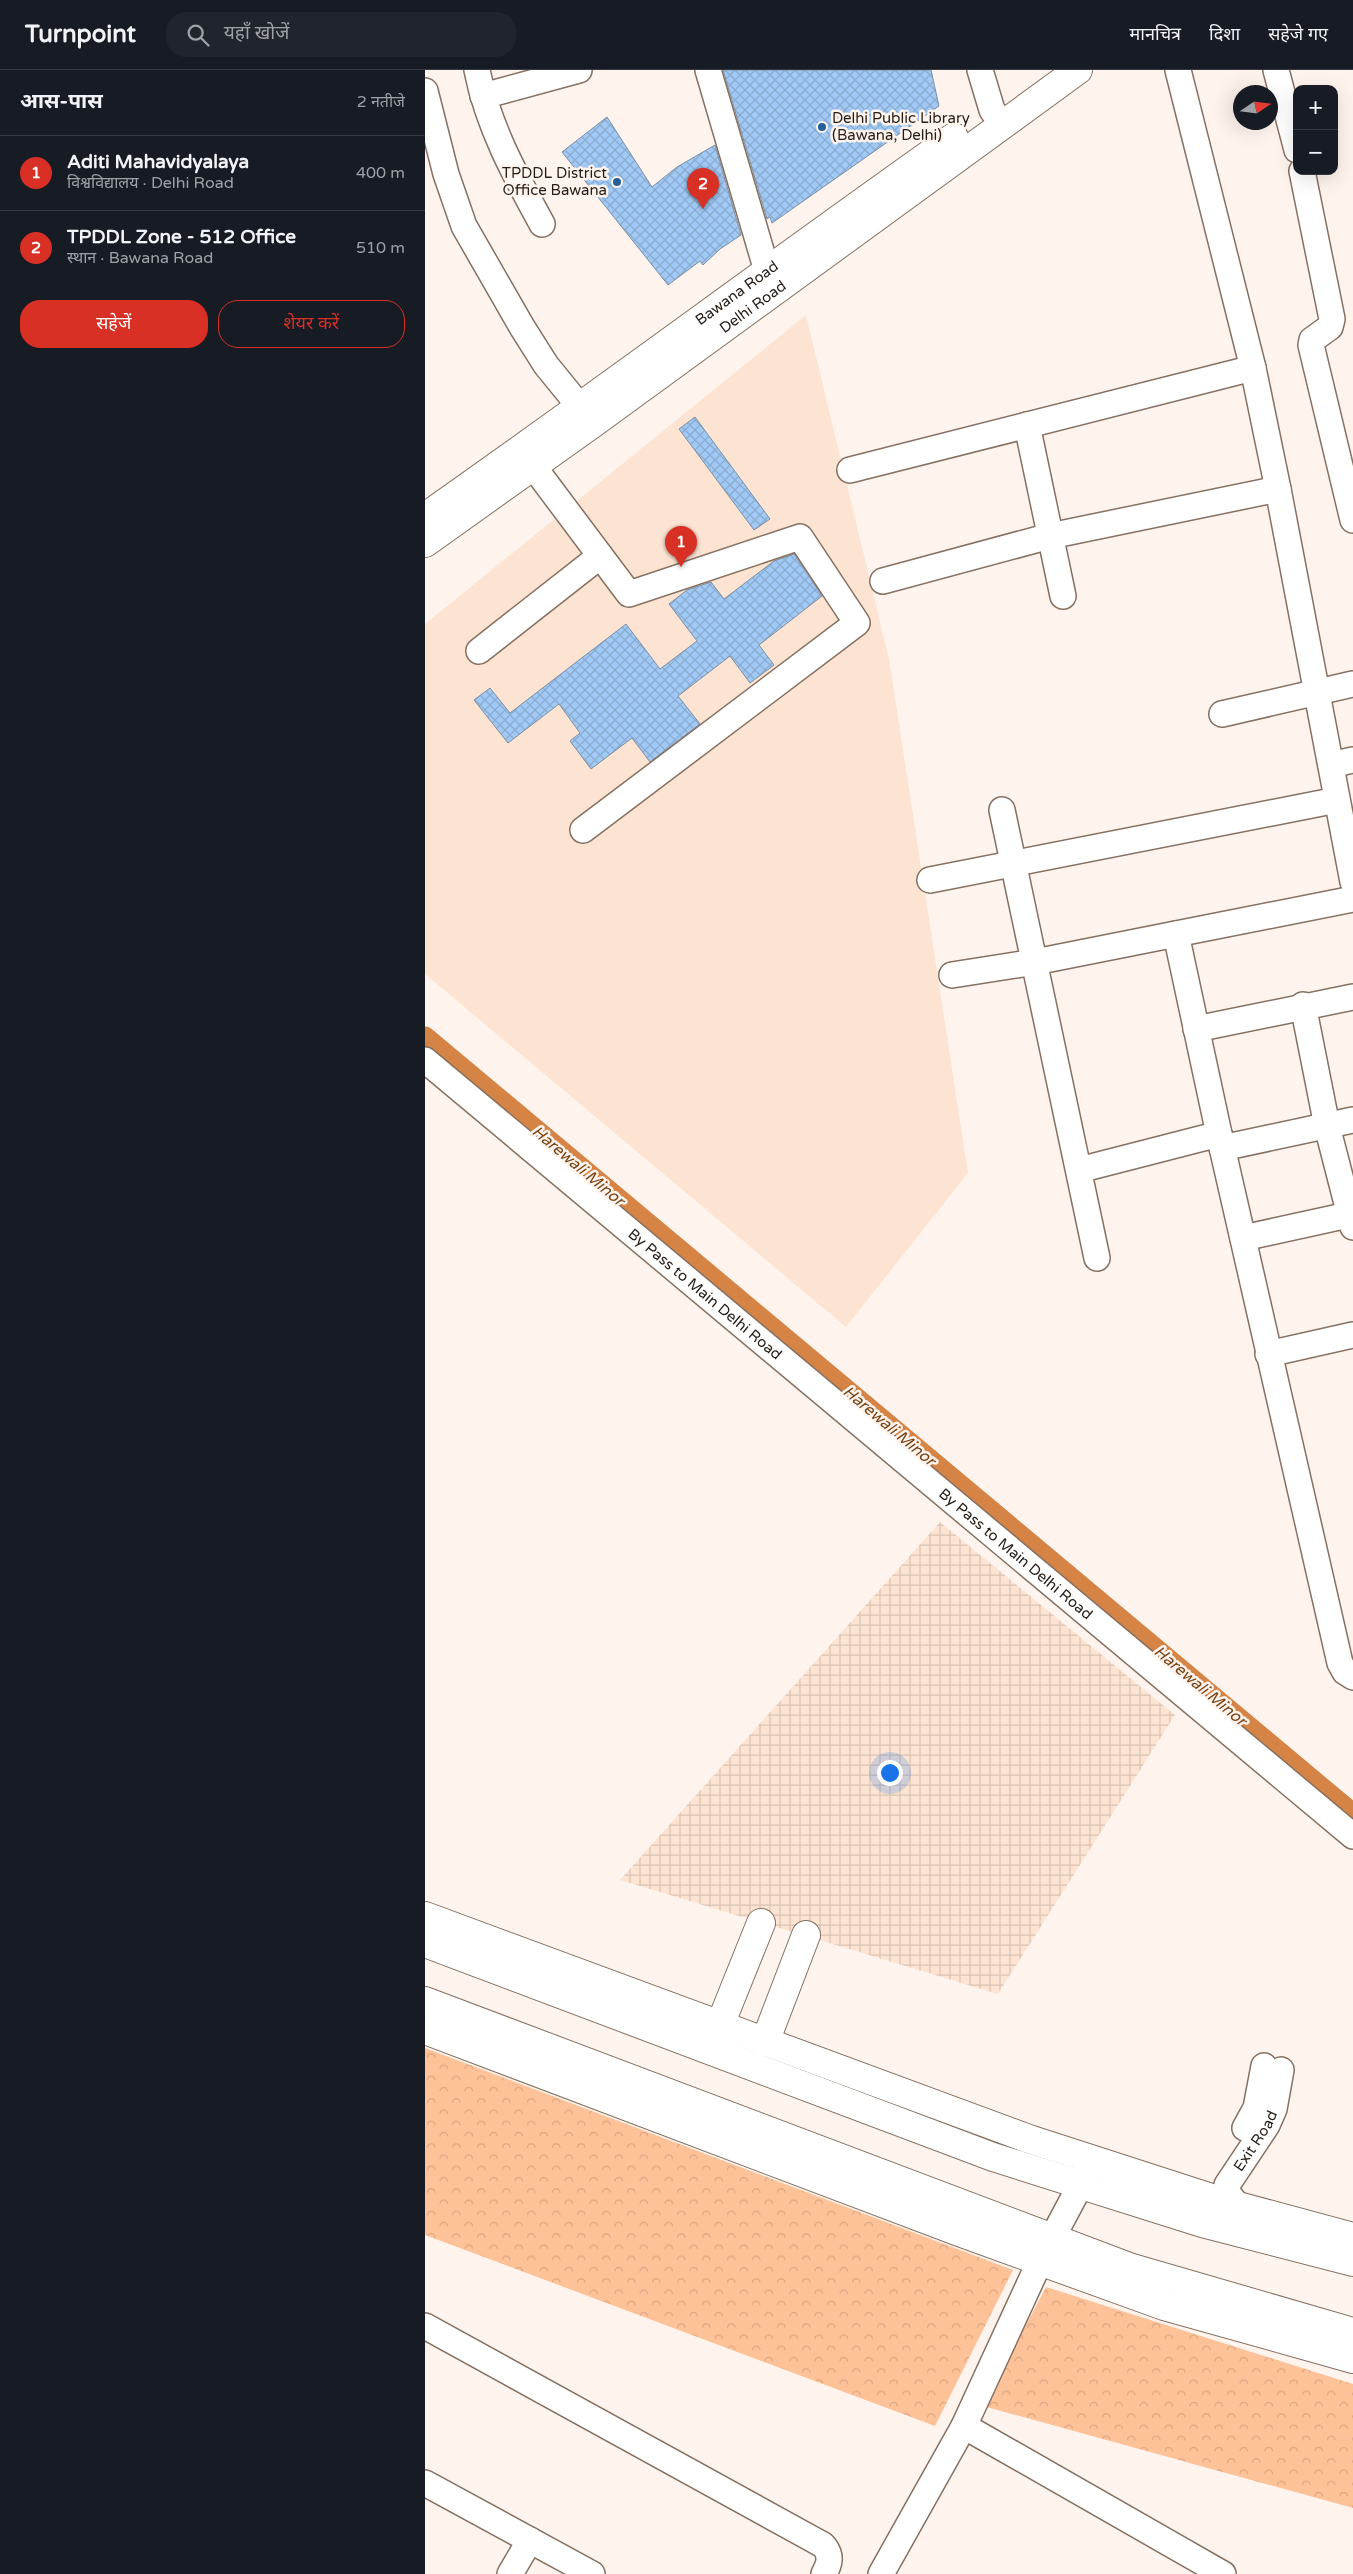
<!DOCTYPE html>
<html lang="hi">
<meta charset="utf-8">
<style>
:root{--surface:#171b24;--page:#20242c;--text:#f1f3f6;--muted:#9ea1a6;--line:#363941;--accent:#d93025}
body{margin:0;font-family:"Varela Round","Noto Sans Devanagari",sans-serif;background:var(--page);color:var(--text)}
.controls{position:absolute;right:15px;top:15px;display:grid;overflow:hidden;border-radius:10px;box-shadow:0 5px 20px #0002}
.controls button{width:45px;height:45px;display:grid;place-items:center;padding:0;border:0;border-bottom:1px solid var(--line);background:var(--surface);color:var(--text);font:25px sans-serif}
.compass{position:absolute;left:808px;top:15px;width:45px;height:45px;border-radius:50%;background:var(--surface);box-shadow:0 5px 20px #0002;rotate:77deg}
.you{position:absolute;left:464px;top:1702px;width:18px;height:18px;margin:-12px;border:4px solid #fff;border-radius:50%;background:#1a73e8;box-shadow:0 0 0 8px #1a73e833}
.badge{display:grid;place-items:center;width:32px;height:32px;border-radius:50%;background:var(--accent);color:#fff;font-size:16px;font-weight:700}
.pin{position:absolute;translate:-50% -41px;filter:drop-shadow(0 1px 2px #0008)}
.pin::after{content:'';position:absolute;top:26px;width:18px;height:15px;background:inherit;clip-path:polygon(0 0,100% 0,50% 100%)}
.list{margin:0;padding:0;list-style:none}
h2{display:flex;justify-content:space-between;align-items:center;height:65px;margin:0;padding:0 20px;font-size:21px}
h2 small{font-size:16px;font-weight:400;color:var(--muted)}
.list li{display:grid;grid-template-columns:32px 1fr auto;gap:15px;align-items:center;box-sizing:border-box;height:75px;padding:0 20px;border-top:1px solid var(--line)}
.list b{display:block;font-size:19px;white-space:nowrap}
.list p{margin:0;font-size:16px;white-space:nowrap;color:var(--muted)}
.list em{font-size:16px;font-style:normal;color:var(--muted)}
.actions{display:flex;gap:10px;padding:15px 20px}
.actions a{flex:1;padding:11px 0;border:1px solid var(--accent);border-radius:20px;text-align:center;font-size:18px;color:var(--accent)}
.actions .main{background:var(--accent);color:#fff}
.icon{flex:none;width:28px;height:28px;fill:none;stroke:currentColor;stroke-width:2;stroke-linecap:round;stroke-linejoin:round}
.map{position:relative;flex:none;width:928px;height:2504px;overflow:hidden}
header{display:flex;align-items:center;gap:30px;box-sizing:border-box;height:70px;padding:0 25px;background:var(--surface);border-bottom:1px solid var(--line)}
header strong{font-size:24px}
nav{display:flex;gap:28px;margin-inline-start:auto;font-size:18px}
.search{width:350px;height:45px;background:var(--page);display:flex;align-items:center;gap:12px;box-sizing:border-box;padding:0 18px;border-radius:20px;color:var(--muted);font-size:19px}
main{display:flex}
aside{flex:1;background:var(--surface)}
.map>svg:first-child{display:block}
.built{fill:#fde4d2}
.industrial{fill:url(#industrial-grid)}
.park{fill:url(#park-crowns)}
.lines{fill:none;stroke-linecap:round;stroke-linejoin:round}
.canal{stroke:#d68446;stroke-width:21}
.building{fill:url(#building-cross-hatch);stroke:#7d8fa2}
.minor-casing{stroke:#867061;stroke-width:28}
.tertiary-casing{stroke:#867061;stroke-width:30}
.secondary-casing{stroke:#867061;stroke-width:30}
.primary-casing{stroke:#867061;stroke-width:30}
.minor{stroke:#fff;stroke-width:25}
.tertiary{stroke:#fff;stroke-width:28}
.secondary{stroke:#fff;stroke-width:28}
.primary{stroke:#fff;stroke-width:28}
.poi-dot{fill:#245f97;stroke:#fef4ed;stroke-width:2}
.labels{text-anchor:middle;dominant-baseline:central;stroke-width:5;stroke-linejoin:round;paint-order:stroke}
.poi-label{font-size:15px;fill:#261d17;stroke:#fef4ed;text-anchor:start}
.street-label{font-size:15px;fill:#261d17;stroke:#fef4ed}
.water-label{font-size:16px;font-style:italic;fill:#784214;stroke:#fef4ed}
</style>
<header>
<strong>Turnpoint</strong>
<div class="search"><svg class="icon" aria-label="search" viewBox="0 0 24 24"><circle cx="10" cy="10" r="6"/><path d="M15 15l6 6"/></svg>यहाँ खोजें</div>
<nav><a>मानचित्र</a><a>दिशा</a><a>सहेजे गए</a></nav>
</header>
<main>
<aside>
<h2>आस-पास<small>2 नतीजे</small></h2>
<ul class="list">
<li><span class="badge">1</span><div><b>Aditi Mahavidyalaya</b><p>विश्वविद्यालय · Delhi Road</p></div><em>400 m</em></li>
<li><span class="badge">2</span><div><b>TPDDL Zone - 512 Office</b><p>स्थान · Bawana Road</p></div><em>510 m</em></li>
</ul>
<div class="actions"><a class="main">सहेजें</a><a>शेयर करें</a></div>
</aside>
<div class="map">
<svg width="928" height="2504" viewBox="0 0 928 2504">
<defs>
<pattern id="industrial-grid" width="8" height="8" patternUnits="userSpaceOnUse" patternTransform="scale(1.25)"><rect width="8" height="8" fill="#fde4d2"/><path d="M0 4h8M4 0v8" fill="none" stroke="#d9c3b4"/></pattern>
<pattern id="park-crowns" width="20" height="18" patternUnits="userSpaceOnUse" patternTransform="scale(1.25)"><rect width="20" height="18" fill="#fec299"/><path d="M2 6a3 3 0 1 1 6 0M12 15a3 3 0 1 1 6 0" fill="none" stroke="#daa683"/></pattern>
<pattern id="building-cross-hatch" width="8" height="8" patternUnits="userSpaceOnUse" patternTransform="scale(1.25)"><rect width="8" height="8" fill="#a0c9f5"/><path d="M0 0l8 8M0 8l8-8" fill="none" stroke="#8aacd1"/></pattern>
</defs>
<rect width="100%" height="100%" fill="#fef4ed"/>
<path class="built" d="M381,245L464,589L543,1103L421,1257L0,904V554Z"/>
<path class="industrial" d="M515,1452L750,1645L573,1924L195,1810Z"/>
<path class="park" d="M0,1978L588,2200L510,2356L0,2165Z
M621,2217L928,2314V2438L558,2336Z"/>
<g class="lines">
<path class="canal" d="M0,967L928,1744"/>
</g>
<path class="building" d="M298,0H506L514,36L347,153L345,147L342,149Z
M182,47L227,117L252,97L290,75L316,165L295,179L278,195L275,191L243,215L137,82Z
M270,347L345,449L329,460L254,359Z
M369,484L397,526L334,575L349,595L325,613L305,586L253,626L275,654L225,692L207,668L166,699L145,671L155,663L134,634L83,673L49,630L65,618L85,643L201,554L235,599L272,571L244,534L262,520L286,512L299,529L349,491Z"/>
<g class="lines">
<defs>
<g id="minor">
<path d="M52,0C63,56 90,105 117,154"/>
<path d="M283,0L342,201L353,218"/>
<path d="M555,0L567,40L578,55"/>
<path d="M753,0L828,298L853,419L928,812"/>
<path d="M851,0L872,80"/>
<path d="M0,21L21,104L39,156L97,257L121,295L156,338"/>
<path d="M58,26L154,0"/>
<path d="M877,101L907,249L905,257L887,270L886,275L928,450"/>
<path d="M602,355L638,526"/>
<path d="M108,396L204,524L375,467L432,553L158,760"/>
<path d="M425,400L828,298"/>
<path d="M458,511L625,466L853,419"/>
<path d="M54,581L175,486"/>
<path d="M797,644L928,614"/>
<path d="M906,695L928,690"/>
<path d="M577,740L672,1188"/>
<path d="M505,810L912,730"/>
<path d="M751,864L928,829"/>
<path d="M527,905L610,892L751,864L794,1064L915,1593L920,1602L928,1607"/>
<path d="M878,935L902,1056L928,1157"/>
<path d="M771,959L928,927"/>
<path id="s1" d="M0,990L928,1766"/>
<path d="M797,1078L928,1050"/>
<path d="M654,1100L794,1064"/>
<path d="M818,1168L928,1144"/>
<path d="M843,1284L928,1265"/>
<path d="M820,2058L831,2038L839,1996"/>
<path id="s2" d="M813,2136L801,2121L802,2115L842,2055L849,2039L856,2000"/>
<path d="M0,2256L398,2475C407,2485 405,2493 399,2504"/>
<path d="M539,2356L798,2504"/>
<path d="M0,2413L167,2504"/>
<path d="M85,2504L105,2470"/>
<path d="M456,2504L539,2356L615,2191L665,2097"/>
</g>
<path id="tertiary" d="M0,1846L604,2069L802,2133L928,2167
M0,1960L534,2162L739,2236L928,2289"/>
<path id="secondary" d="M0,1873L568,2087L777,2153L928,2192
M0,1931L707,2198L928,2262
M295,1955L336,1853
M340,1972L381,1865"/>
<g id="primary">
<path id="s3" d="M0,447C178,322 352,192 529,67"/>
<path id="s4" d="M0,473L167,354L653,0"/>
</g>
</defs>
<use href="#minor" class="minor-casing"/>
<use href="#tertiary" class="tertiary-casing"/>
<use href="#secondary" class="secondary-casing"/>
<use href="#primary" class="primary-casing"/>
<use href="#minor" class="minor"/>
<use href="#tertiary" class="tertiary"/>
<use href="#secondary" class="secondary"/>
<use href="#primary" class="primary"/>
</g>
<g class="poi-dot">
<circle cx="397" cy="57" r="5"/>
<circle cx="192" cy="112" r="5"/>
</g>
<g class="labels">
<g class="poi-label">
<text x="407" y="48">Delhi Public Library<tspan x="407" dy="17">(Bawana, Delhi)</tspan></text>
<text x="182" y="103" text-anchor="end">TPDDL District<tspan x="182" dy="17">Office Bawana</tspan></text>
</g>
<g class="street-label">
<text stroke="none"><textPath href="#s3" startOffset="384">Bawana Road</textPath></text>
<text stroke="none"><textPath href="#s4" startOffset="404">Delhi Road</textPath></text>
<text stroke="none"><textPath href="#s1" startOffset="365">By Pass to Main Delhi Road</textPath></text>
<text stroke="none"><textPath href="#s1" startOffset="770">By Pass to Main Delhi Road</textPath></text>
<text stroke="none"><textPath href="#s2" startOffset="78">Exit Road</textPath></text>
</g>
<g class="water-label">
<text transform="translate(153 1096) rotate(40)">Harewali Minor</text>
<text transform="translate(464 1356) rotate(40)">Harewali Minor</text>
<text transform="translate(775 1616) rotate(40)">Harewali Minor</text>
</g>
</g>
</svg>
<div class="controls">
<button>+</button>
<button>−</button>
</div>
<svg class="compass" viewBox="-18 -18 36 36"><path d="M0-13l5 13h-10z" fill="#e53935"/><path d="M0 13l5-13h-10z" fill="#9ea1a6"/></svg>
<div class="you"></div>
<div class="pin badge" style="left:256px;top:497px">1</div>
<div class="pin badge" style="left:278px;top:139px">2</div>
</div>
</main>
